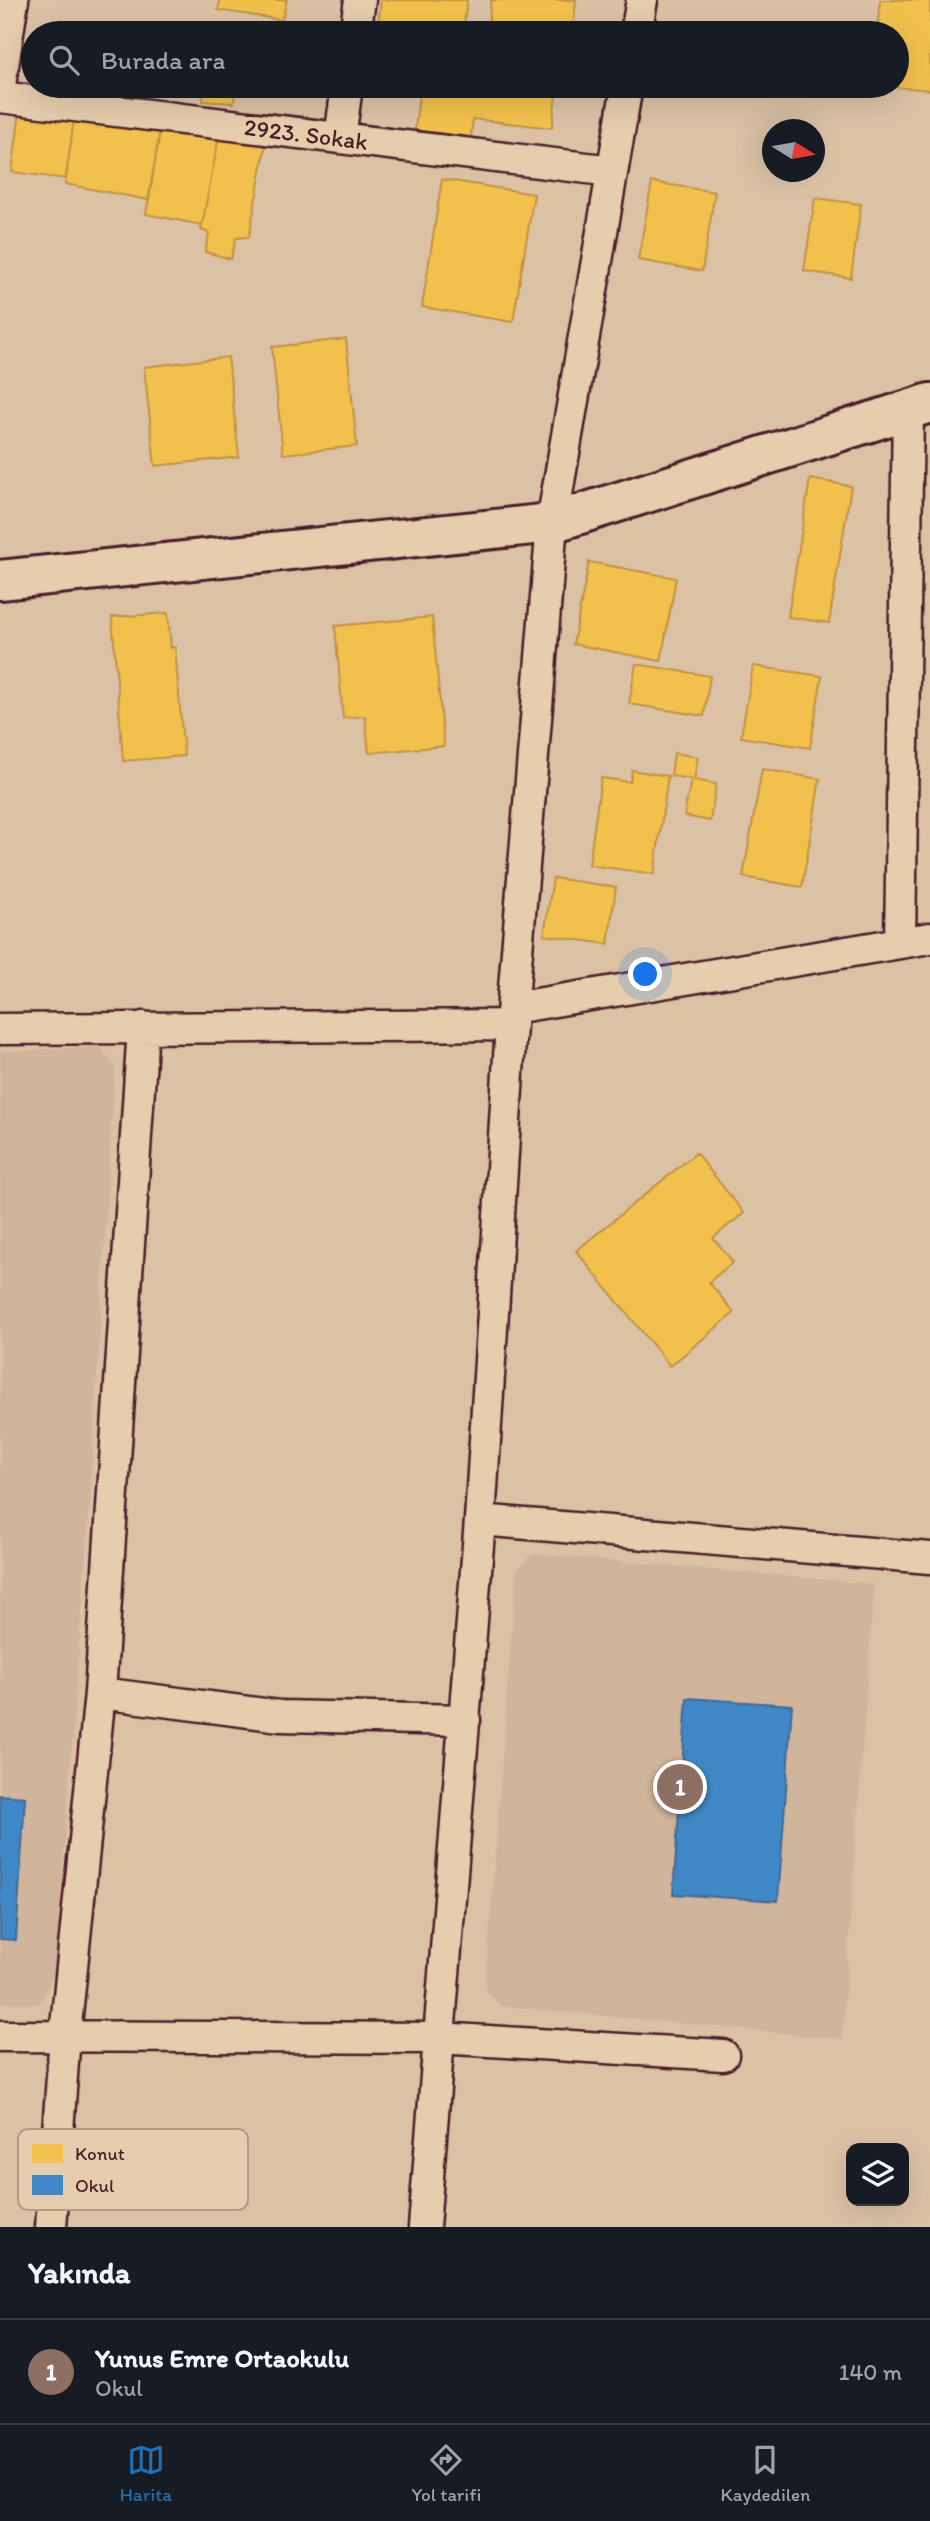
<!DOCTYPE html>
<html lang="tr">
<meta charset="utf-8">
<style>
:root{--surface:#171b24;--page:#20242c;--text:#f1f3f6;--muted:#9ea1a6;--line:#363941;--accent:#1f6fb2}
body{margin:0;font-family:Itim,sans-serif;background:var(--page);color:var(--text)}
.controls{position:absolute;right:21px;bottom:21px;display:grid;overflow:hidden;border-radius:14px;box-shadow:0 7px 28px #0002}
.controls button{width:63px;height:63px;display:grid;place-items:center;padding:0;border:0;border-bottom:2px solid var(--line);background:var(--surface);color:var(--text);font:35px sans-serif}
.compass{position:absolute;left:762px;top:119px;width:63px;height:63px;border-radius:50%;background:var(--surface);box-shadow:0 7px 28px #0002;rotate:101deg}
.you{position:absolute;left:646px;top:975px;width:24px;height:24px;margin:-18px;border:5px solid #fff;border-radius:50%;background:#1a73e8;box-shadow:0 0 0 10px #1a73e833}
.badge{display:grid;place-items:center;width:46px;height:46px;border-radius:50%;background:var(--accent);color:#fff;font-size:23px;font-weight:700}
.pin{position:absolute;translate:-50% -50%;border:4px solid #fff;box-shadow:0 2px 7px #0006}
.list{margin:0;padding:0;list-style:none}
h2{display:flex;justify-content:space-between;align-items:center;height:91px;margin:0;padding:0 28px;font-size:30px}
h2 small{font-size:23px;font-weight:400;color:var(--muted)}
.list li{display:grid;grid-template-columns:46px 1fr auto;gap:21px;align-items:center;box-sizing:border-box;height:105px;padding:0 28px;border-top:2px solid var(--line)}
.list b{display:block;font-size:26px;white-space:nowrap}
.list p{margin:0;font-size:23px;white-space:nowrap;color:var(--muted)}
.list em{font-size:23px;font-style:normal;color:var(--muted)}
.icon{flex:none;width:38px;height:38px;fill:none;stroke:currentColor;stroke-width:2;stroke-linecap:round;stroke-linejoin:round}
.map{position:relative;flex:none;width:930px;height:2227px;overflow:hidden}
.search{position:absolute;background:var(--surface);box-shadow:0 7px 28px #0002;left:21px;right:21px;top:21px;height:77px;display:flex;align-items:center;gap:18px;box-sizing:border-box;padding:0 24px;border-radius:38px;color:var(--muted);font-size:26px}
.sheet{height:196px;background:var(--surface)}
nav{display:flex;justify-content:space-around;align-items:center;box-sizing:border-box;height:98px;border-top:2px solid var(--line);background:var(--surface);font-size:19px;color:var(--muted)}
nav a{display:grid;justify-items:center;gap:4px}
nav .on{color:var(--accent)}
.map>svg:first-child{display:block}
.built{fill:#d0b49b}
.homes{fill:#f2c14e;stroke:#c09044;stroke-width:2}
.schools{fill:#3f88c5;stroke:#426897;stroke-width:2}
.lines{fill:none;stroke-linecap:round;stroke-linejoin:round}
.street-casing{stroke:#4a1f2b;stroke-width:35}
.secondary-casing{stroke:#4a1f2b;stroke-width:44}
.street{stroke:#e5cdad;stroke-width:30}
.secondary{stroke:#e5cdad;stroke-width:38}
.labels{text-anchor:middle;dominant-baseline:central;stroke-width:7;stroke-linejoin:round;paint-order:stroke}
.street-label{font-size:24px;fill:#4a1f2b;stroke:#e5cdad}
.key{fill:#e5cdad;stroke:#b69986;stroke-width:2}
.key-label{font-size:19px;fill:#4a1f2b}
</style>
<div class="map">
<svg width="930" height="2227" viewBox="0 0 930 2227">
<rect width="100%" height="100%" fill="#dcc2a5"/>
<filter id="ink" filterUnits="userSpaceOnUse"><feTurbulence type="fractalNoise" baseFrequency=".0143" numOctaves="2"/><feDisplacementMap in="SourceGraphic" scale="14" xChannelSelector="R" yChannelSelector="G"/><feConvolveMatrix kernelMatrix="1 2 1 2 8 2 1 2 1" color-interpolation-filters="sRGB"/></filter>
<g filter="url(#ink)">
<path class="built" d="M99,1046L115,1065L89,1516L55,1973L39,2004L0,2003V1052Z
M532,1554L874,1584L842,2039L502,2006L485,1989L516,1571Z"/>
<path class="homes" d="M220,0H287L282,20L218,10Z
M381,0H467L463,33H377Z
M491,0H576L573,33H487Z
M880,0H930V90L887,86H897V33H877Z
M204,86H235L234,103L203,101Z
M420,86H557L552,128L473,119L471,137L415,130Z
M20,112L74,119L66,179L12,172Z
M74,119L161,124L149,200L65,184Z
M161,124L220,131L202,225L146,214Z
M220,131L267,138L249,237L236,238L231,259L205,252L209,233L201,230Z
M442,179L534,194L513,322L422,307Z
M652,182L715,192L702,271L638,260Z
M815,198L861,204L851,278L804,271Z
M346,339L357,446L283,454L272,347Z
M228,357L239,457L155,466L144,367Z
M810,479L851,486L829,623L788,617Z
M589,562L676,578L661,661L573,644Z
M168,613L171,648L175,647L184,756L123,761L112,617Z
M432,617L444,746L369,753L365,716L343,718L335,626Z
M636,664L710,676L704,716L629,704Z
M753,666L822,676L810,748L741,737Z
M674,753L698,757L694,780L716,784L710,821L684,816L691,779L671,776Z
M762,769L820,779L802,887L743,877Z
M632,770L668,776L654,874L589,865L601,778L630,782Z
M553,878L616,887L608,944L544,935Z
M696,1153L744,1213L713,1238L733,1262L709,1282L734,1313L670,1366L576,1251Z"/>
<path class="schools" d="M687,1698L792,1705L778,1901L673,1894Z
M0,1795L25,1797L16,1940L0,1939Z"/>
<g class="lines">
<defs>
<path id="street" d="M355,33L360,0
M636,33L642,0
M0,86L13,0
M0,97L612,171
M340,138L347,86
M900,942L908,410
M513,1008L930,938
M0,1029L511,1025
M480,1520L930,1558
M100,1693L280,1716L465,1720
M0,2036L438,2038L723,2055
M51,2227L65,2035L100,1693L143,1027
M424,2227L480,1520L511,1025L552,523L627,86"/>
<path id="secondary" d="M0,580L552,523L930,403"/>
</defs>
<use href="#street" class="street-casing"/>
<use href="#secondary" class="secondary-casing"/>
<use href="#street" class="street"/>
<use href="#secondary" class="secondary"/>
</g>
</g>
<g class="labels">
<g class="street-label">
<text transform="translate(306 134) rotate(7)">2923. Sokak</text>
</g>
</g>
<rect x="18" y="2129" width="230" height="81" rx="10" class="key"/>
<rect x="32" y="2144" width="31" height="19" fill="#f2c14e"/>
<rect x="32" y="2175" width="31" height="20" fill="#3f88c5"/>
<g class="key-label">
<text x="75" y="2160">Konut</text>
<text x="75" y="2192">Okul</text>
</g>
</svg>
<div class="controls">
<button><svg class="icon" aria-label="layers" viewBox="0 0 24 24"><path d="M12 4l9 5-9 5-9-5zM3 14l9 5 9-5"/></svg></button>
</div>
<svg class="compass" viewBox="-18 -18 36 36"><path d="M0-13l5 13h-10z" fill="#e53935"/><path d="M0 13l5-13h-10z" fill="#9ea1a6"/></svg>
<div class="you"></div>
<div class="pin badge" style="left:680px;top:1787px;background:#8d6e63">1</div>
<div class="search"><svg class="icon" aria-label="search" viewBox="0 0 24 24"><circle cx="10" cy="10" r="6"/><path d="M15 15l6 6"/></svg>Burada ara</div>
</div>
<section class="sheet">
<h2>Yakında<small></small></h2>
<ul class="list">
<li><span class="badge" style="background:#8d6e63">1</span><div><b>Yunus Emre Ortaokulu</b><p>Okul</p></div><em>140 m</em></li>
</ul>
</section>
<nav>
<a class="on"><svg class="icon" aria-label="map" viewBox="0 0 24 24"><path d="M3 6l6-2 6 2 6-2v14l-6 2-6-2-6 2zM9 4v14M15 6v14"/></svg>Harita</a>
<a><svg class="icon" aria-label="directions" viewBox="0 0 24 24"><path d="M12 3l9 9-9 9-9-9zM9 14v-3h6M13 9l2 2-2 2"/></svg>Yol tarifi</a>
<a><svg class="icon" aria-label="saved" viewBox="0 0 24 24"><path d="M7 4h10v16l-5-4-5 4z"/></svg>Kaydedilen</a>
</nav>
